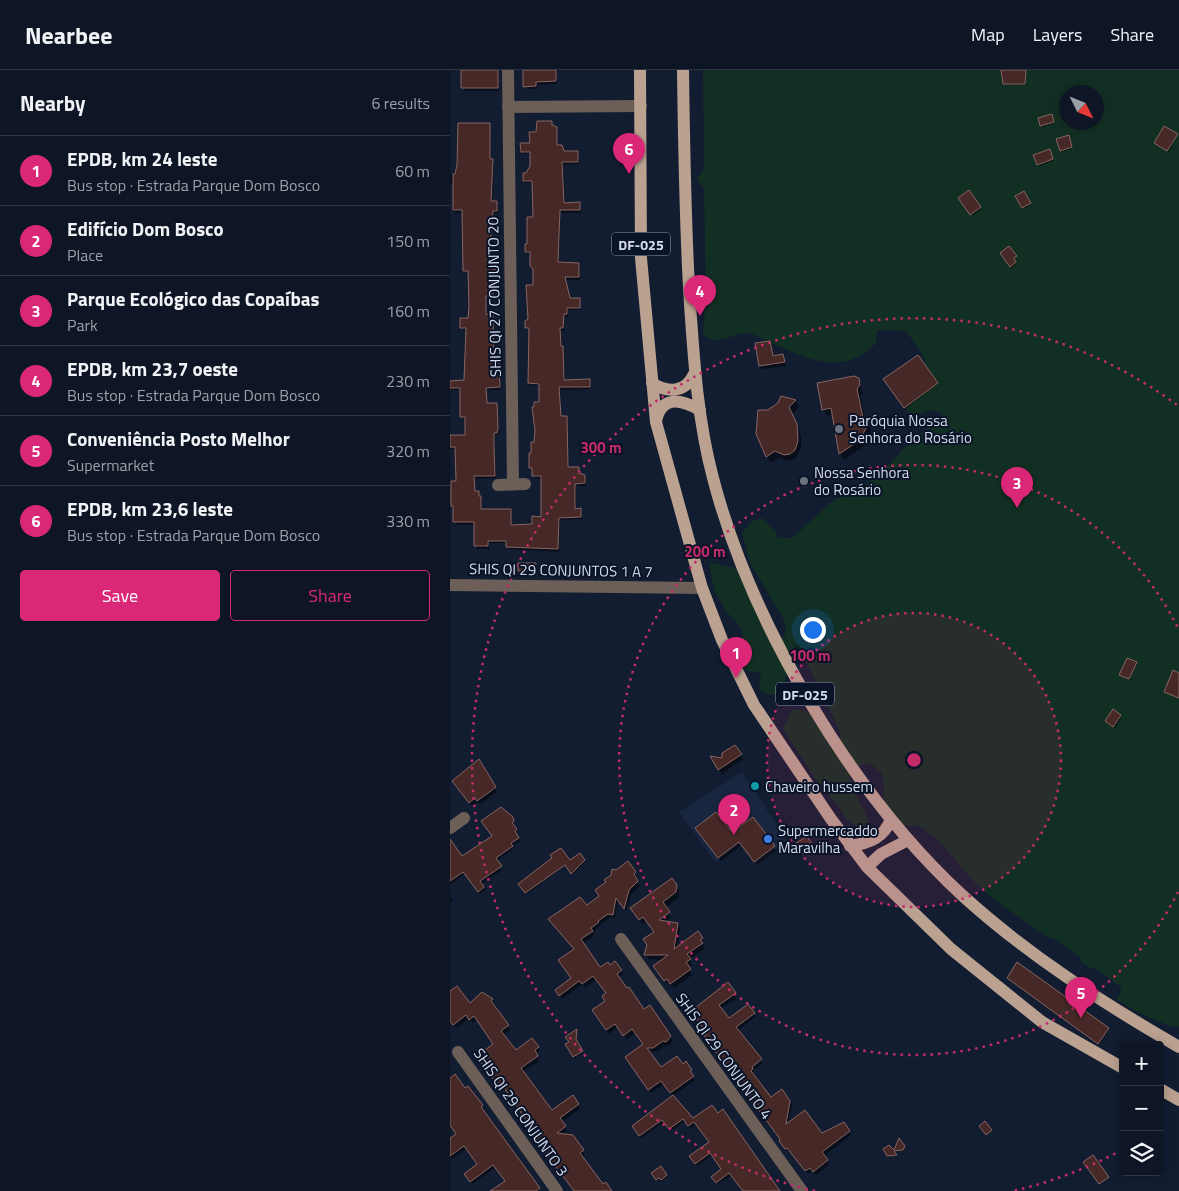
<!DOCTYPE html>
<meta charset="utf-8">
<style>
:root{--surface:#0e1626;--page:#171f2e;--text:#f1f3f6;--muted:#9b9fa7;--line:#2e3543;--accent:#db2777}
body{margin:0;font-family:"Titillium Web",sans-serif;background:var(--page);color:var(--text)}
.controls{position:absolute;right:15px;bottom:15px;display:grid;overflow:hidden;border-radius:5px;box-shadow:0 2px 12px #0003}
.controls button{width:45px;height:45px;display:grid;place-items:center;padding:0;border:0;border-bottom:1px solid var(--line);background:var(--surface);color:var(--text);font:25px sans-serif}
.compass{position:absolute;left:609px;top:15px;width:45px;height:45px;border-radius:50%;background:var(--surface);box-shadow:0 2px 12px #0003;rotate:133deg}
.you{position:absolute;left:362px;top:559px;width:18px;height:18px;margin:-12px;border:4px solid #fff;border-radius:50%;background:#1a73e8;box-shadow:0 0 0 8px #1a73e833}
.badge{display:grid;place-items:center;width:32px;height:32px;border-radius:50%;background:var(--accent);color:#fff;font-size:16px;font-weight:700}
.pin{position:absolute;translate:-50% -41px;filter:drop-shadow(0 1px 2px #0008)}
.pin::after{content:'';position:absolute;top:26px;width:18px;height:15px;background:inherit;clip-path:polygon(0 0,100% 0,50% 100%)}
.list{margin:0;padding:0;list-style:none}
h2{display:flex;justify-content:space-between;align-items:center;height:65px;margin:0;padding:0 20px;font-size:21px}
h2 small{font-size:16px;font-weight:400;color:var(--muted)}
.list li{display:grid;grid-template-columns:32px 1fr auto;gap:15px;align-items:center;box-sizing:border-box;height:70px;padding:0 20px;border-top:1px solid var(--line)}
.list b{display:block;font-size:19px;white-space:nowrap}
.list p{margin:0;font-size:16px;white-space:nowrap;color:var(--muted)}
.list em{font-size:16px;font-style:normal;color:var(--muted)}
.actions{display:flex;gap:10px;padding:15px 20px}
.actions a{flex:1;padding:11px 0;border:1px solid var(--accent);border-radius:5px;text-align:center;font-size:18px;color:var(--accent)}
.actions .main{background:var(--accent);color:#fff}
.icon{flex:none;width:28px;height:28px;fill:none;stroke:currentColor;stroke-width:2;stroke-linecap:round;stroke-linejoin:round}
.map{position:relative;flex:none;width:729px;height:1121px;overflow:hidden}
header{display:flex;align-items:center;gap:30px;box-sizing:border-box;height:70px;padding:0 25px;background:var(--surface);border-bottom:1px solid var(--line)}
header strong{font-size:24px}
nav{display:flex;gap:28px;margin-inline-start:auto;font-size:18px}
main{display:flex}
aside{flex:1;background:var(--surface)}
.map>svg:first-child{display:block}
.built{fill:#192640}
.green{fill:#122f23;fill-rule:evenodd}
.shadow{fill:#0007}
.building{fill:#462927;stroke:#876562}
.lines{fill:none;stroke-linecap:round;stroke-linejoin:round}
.minor{stroke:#6b5f57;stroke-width:12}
.major{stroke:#baa190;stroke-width:12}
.ring{fill:none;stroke:#c42c69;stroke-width:2.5;stroke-dasharray:2.5 5}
.worship-dot{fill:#6b7280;stroke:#0a1328;stroke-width:2}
.culture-dot{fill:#0f9aa8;stroke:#0a1328;stroke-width:2}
.shop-dot{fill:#3f7fe0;stroke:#0a1328;stroke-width:2}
.labels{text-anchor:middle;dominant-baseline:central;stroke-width:4;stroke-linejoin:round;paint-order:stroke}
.shield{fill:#0a1328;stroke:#97a0b0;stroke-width:1}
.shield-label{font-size:14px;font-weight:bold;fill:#d4dceb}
.street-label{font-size:15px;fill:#d4dceb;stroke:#0a1328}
.poi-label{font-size:15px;fill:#d4dceb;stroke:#0a1328;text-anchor:start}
.centre{fill:#c42c69;stroke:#0a1328;stroke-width:2.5}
.ring-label{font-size:15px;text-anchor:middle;font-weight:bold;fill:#c42c69;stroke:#0a1328;stroke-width:4;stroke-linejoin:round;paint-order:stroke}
</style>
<header>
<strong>Nearbee</strong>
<nav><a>Map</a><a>Layers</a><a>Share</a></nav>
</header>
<main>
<aside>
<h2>Nearby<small>6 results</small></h2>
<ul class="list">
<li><span class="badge">1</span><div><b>EPDB, km 24 leste</b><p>Bus stop · Estrada Parque Dom Bosco</p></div><em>60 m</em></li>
<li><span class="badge">2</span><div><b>Edifício Dom Bosco</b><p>Place</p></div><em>150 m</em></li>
<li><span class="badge">3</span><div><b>Parque Ecológico das Copaíbas</b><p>Park</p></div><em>160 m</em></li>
<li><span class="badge">4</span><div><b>EPDB, km 23,7 oeste</b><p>Bus stop · Estrada Parque Dom Bosco</p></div><em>230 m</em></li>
<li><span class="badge">5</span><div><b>Conveniência Posto Melhor</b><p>Supermarket</p></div><em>320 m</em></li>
<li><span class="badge">6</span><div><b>EPDB, km 23,6 leste</b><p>Bus stop · Estrada Parque Dom Bosco</p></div><em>330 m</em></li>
</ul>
<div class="actions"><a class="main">Save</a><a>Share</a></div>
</aside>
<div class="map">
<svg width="729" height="1121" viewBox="0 0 729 1121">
<rect width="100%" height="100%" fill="#121d32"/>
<path class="built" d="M292,702L337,770L307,794L289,774L265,792L229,742Z"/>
<path class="green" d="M253,0H729V957C715,957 679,938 667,930L672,918L645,898L643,899L632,893L631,888L603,868L597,867C576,851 552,837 532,819C509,799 495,769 466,755L460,757L446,752C442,747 437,741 435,735C430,717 442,702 416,693C408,696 401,699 399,708L421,756L408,757L397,750L390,738L370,716L333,659L342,640C366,638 374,656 389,672L391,664L351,580L347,575L343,580L333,618C328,627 320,626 311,621L309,615L311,602L297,601L287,588L293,565L291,558L276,541L264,520L259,492L292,500L328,568L334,567L336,560L334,550L300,493L292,463L303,450L306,451L312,448L326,462L328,468H342L385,429L410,418L432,402L461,371L493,344C483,337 475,343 464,346L458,343L456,338C485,304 482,296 456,261L427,260L426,273C393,308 356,288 319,272C313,269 305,264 298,263C284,263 270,275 257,267L253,262L256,228L254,118L247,109L254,98ZM616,22H646V52H616Z"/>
<path class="shadow" d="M13,0H48L49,21H14Z
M74,0H107V14L86,15L87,19H76Z
M553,0H576V15H555Z
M602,47L604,54L592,57L591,55Z
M101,52L108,61V76L114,82H127L129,85V94L113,95L115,134H130L131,143H110L109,194H128L130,196V210H116L121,230H129L131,240H118V247H114V261H111L115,311L139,310L140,313L141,319L110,320L111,348H116L118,350V398H129L130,404L136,409V416H126V440H130L132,449L110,450L109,482L59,479L58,473H39V479H27L25,455H6L2,436L7,412V379H0V366H16V350L12,347V320H0V312L15,311L18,260H13L12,258L19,249L20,203L14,200L13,143H6L4,141V113H0V105H6L9,55L40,54L41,90L44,93L42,133L48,135V143H44L40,187H45L49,194V202H42L44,228H37V245H43L44,248L45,294L50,297L51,320H37V334H46L47,337L49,362L48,365H45V380L46,408L25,409V422H28L32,430V441L60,440L62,456H83L92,448L93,409L85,408L80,398L85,373L90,316L81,315L80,312V261L76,258V252L80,250L85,200L81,184H77L76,182L84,148L83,113H75L74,111L81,96V84H74L72,81L81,75L87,63Z
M727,65L719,82L705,73Z
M619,68L622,79L612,82L608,70Z
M600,82L603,91L589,96L588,95Z
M518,122L531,139L522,146L509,128Z
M574,122L581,135L574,139L567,127Z
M559,177L567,188L564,191L566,194L562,198L551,184Z
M319,272L324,287L333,286L336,296L312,299L310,296Z
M468,287L487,315L455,339L435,310Z
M408,309L413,322L410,326L415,349L420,354L421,362L413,377L394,390L390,384L383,344L377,346L373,339Z
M332,327L346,331L349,337L342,344L351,367V378L345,389L338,391L329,388L321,393L309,372L318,341L330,334Z
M85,494L86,502L69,501Z
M686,593L680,610L672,606L671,605Z
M664,641L671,648L665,658L657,653Z
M285,676L293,689L272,704L262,688L273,690Z
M29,691L47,722L30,734L28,732L22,736L3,710Z
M61,748L70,771L61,776L63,779L46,791L52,800L31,814L35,820L30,824L15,803L0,815V776L12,788L43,766Z
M302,748L326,781L307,795L292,775L271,791L249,763L282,764Z
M356,768L364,779L355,785L347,774Z
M130,784L135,792L123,804L116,795L77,824L70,814L120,792Z
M178,792L188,807L185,809L190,816L181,824L176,841L168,830L165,848L160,847L149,856L143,863L144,865L133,874L150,899L160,896L171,900L173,904L168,908L194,940L220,966L223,971L219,976L216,975L206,982L198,981L211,999L236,993L245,1010L223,1026L214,1014L201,1023L179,991L194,975L185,963L177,969L168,957L159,964L146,945L156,931L157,924L146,909L135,918L133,914L112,929L109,924L122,908L125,880L137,837L150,826L157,812L166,801Z
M226,816L229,821L228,828L215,838L221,847L215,852L227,854L230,859L227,878L252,869L254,879L239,890L242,895L238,898L242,905L224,918L220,913L218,915L208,901L214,890L198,889L196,885L205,862L196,851L193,854L184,843Z
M0,825L3,830L0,833Z
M558,908L658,959L659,960L649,975Z
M278,914L287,928L270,939L279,950L304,944L306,947L287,961L313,993L303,1001V1005L321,1029L339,1032L342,1036L338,1054L372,1065L394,1054L401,1065L374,1086L379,1095L366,1105L363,1101L358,1104L340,1081L338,1082L245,945Z
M0,921L19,935L42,930L60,960L53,965L65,982L88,977L90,981L86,984L89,991L72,1002L102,1042L122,1027L130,1039L111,1052L117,1061L112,1065L122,1066L135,1085L132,1087L152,1116L161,1121H124L57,1021H54L34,995L45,975L27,950L23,953L19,949L6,958L0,950Z
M127,961L126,971L133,983L125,988L116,975L120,973L117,967Z
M2,1005L32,1036V1040L90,1121H42L56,1111L46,1097L22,1114L15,1104L28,1095L17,1078L2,1089L0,1086V1070L8,1064L0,1054V1006Z
M222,1027L243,1050L329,1121H293L282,1105L268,1114L263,1107L273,1100L262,1085L247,1096L241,1086L260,1072L247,1054L241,1058L235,1051L221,1061L214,1052L191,1068L183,1056Z
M449,1070L455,1078L454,1081L444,1082Z
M210,1097L217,1107L212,1111L211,1109L208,1111L203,1103Z"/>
<path class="building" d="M11,0H48V18H11Z
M73,0H106V11L86,12V16L73,17Z
M551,0H576L575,14H553Z
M602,44L604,52L590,56L588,48Z
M87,51H102V55L107,57V75H112L114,81H128V92H112L114,133L130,132V140H110L108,192L129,193V207H115L120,228H130V238H117V244H114L113,258H110L111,276H113L114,310L140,309V317H109L111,346H117L118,397H129V403L135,405V413L125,414V439L131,438V447L109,448L108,479L56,477V471H38V476H24V452H3V436H1V411H6L5,377H0V365H15V347H10V318H0V311L14,310L16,258H10V248H18L19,236L18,201H13L12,140H3V104H5L7,95L8,53H40V89H43L41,131H47V141H43L39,185H45V190H48V200H42L43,226H36V244H43L44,293H49L50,317L36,318L37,333H47L48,358L47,363H44V376L45,406H24L25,421H29V426H31V439H61V455L82,454V446L91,447V406H82V398H79V383H81V372H84L85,361L82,337H84V332H89V314L78,313L79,258H75V251L78,249L76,215H83V199L80,196V182H75V174H77V147H83L82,111H73V103H76L80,96V82H71L70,73H80L79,62H86Z
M714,56L728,64L717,81L704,73Z
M619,65L622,77L610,81L606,69Z
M600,79L603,89L587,95L583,85Z
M519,120L531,137L520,145L508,128Z
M574,121L581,133L572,138L565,126Z
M559,176L567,186L564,188L566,192L560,197L550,183Z
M320,271L323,286L333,284L335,292L309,296L305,273Z
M468,285L488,313L454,338L433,309Z
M404,306L409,308L410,315L407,319L413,348L417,347L418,354L410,370L389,384L381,338L372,340L367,313Z
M331,326L346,330L339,337L347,354L348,371L345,380L340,384L334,385L325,381L316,387L306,364L308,340H318L328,333Z
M68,493H86L85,501H68Z
M677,588L687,592L679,609L669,605Z
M723,600L729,603V628L714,622Z
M663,639L671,645L663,657L655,651Z
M285,675L292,684L268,700L260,686L272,688V683Z
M29,689L46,717L27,731L25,728L19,733L2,711Z
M51,737L63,747L64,751L62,753L67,759L65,761L69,768L61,773L63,776L46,788L52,796L30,811L34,817L28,822L13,802L0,811V769L12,786L42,766L31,751Z
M266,742L282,762L303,747L325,776L304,792L289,772L268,788L245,758Z
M357,766L364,777L353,784L345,774Z
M111,778L120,790L130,783L135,790L121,804L115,795L75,823L68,814L102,788L100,785Z
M178,791L186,802L184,804L188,811L179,820L174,839L166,828L163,845L158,844L148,851L149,852L141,858L143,861L131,869L150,897L158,892L160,895L165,891L172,900L167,904L177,918L179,917L194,939L200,935L221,966L216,972L213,971L203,978H197L211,997L227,986L233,994L236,991L242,1000L240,1001L244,1006L220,1023L211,1011L198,1020L177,990L175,987L193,974L182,959L173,966L165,954L156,960L142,940L155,931L152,926L156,923L143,906L132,914L129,911L109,926L105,920L121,908L108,890L124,879L98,849L130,827L137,835L149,826L145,820L156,812L154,810L161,805L162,799L166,800Z
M222,808L227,815L226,822L213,832L220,842L209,850L228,853L224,879L248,861L253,868L250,870L253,873L237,884L241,889L236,892L241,899L220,914L217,909L214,911L203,896L218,885H194L197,875L193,869L204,862L193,847L189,850L180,838Z
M567,892L659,958L648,974L557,908Z
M278,912L286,923L269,935L279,948L298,934L305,943L286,957L312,989L302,997L303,999L301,1001L321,1027L332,1019L340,1031L336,1054L355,1040L372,1063L394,1052L400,1061L372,1082L378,1090L363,1102L360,1098L355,1101L337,1078L335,1079L329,1071L330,1069L254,966L257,964L241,941Z
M7,916L20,933L32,922L43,929L41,931L59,955L51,961L66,980L82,968L89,977L85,980L88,986L71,998L102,1040L123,1025L129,1034L110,1048L116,1056L107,1063L123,1065L134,1080L130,1083L153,1114L156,1112L162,1121H124L94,1081L85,1063L54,1018H50L30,991L34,988L31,983L43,974L24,946L19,950L16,945L3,955L0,951V921Z
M127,959L126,969L133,981L123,987L115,974L119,972L115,967Z
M5,1004L15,1018L18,1016L25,1025L33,1035L31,1037L90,1118L86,1121H40L55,1111L43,1095L20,1112L14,1104L27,1094L14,1076L0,1086V1068L6,1064L0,1055V1008Z
M223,1025L243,1048L262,1035L268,1043L273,1039L330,1121H293L279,1103L266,1113L261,1107L271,1099L260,1083L245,1094L239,1086L259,1072L244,1052L238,1056L233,1049L219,1059L212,1050L189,1066L182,1056Z
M535,1051L542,1060L536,1065L529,1056Z
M449,1068L455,1076L453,1080L444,1081L447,1085L437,1086L433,1079L439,1075L444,1080Z
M643,1085L659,1107L649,1114L633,1092Z
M211,1096L217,1105L211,1110L209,1108L206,1110L201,1103Z"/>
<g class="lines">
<path class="minor" d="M58,0L63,414
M58,37L191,36
M48,415L75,414
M0,515L252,518
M0,758L14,748
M171,869L352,1121
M8,982L107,1121"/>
<path class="major" d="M190,0L191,188L206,352L252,518L272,570L304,635L381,749L417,797L501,879L592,952L673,998
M233,0C234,78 235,156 240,234C244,293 248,352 263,408C301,554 402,724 513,826C578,885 653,933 729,977
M202,313C217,323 236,323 244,304
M206,351C212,324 232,330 250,340
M400,776C419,773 434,768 441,749
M417,797L431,784L458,770
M710,1019L729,1030"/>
</g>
<circle cx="464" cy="690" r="147" fill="#c42c69" fill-opacity=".12"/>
<g class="ring">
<circle cx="464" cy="690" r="147"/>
<path d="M728 822A295 295 0 1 1 728 558"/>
<path d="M672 1080A442 442 0 0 1 563 1121M365 1121A442 442 0 1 1 727 335"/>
</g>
<g class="worship-dot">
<circle cx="389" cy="359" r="5"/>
<circle cx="354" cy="411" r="5"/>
</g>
<circle class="culture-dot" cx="305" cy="716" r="5"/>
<circle class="shop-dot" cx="318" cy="769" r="5"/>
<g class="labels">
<g class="shield">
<rect x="162" y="162.5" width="58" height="23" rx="4"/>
<rect x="326" y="612.5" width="58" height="23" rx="4"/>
</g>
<g class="shield-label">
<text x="191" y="174">DF-025</text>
<text x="355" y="624">DF-025</text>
</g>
<g class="street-label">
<text transform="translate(44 227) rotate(-91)">SHIS QI 27 CONJUNTO 20</text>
<text transform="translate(111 500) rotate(1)">SHIS QI 29 CONJUNTOS 1 A 7</text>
<text transform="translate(274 986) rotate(54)">SHIS QI 29 CONJUNTO 4</text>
<text transform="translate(71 1042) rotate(55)">SHIS QI 29 CONJUNTO 3</text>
</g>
<g class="poi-label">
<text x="399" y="350">Paróquia Nossa<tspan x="399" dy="17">Senhora do Rosário</tspan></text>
<text x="364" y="402">Nossa Senhora<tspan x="364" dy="17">do Rosário</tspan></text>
<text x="315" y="716">Chaveiro hussem</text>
<text x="328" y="760">Supermercaddo<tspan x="328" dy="17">Maravilha</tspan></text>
</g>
</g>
<circle cx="464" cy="690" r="8" class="centre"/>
<g class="ring-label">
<text x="151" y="383">300 m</text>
<text x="255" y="487">200 m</text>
<text x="360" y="591">100 m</text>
</g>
</svg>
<div class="controls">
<button>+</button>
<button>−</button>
<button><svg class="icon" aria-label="layers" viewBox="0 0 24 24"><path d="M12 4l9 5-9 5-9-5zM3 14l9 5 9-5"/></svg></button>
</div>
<svg class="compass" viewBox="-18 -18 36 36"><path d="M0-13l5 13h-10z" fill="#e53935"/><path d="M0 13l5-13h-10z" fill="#9b9fa7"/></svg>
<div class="you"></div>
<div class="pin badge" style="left:286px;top:608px">1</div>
<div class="pin badge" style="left:284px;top:765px">2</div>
<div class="pin badge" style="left:567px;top:438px">3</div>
<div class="pin badge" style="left:250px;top:246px">4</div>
<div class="pin badge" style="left:631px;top:948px">5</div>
<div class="pin badge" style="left:179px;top:104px">6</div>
</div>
</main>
